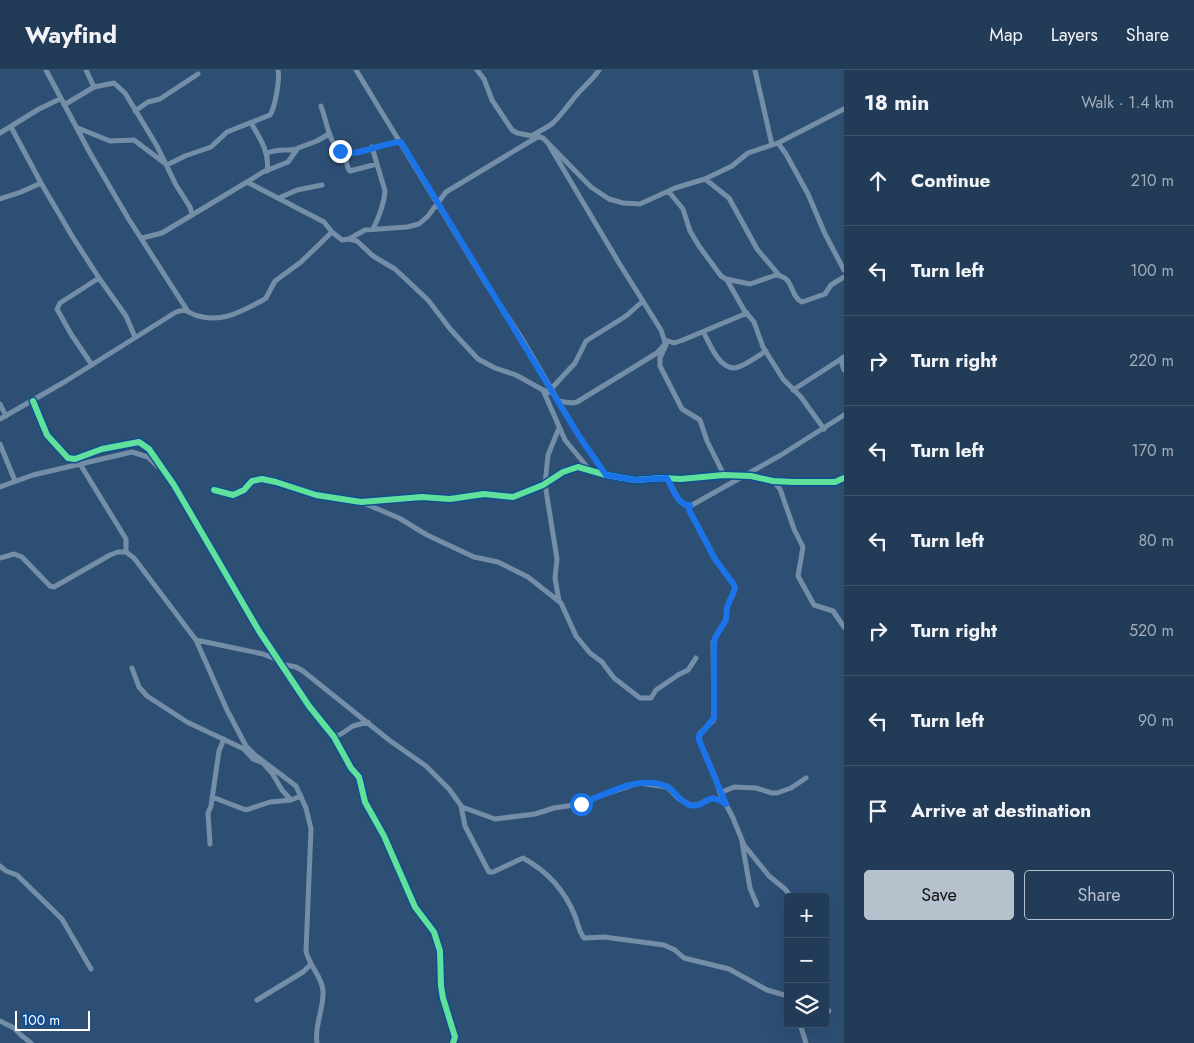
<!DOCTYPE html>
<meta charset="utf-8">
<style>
:root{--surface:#223b57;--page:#2a425d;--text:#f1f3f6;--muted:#a2adba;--line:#3f556d;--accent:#b6c1ce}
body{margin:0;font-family:Jost,sans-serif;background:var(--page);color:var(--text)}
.controls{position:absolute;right:15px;bottom:15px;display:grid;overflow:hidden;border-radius:5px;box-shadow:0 5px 20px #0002}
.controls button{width:45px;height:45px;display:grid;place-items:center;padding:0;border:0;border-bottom:1px solid var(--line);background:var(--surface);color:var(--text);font:25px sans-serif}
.scale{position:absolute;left:15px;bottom:12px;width:75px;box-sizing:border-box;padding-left:5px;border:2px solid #fff;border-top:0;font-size:14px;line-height:18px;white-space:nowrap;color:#fff;-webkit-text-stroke:4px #104e91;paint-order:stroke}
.stop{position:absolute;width:15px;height:15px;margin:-11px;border:4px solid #1a73e8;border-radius:50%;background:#fff}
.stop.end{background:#1a73e8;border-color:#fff;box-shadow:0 1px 5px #0008}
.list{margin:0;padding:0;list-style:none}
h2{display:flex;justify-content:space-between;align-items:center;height:65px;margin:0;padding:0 20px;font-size:21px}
h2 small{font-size:16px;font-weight:400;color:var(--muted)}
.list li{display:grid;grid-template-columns:32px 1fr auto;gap:15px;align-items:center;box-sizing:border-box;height:90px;padding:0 20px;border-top:1px solid var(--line)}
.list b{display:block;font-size:19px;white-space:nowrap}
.list em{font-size:16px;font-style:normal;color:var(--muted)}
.actions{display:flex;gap:10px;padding:15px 20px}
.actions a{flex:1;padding:11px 0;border:1px solid var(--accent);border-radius:5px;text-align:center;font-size:18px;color:var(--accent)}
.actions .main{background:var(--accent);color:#111}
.icon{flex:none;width:28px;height:28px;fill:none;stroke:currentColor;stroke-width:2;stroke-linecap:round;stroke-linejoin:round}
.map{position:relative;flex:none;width:844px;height:973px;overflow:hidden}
header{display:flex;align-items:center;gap:30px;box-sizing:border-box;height:70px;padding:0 25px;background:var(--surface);border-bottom:1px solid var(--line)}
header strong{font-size:24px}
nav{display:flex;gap:28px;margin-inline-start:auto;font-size:18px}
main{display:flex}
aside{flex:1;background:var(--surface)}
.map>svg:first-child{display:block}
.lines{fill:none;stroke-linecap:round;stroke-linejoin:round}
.minor{stroke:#758ea7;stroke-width:5}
.cycleway-casing{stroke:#104e91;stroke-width:9}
.cycleway{stroke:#60e19b;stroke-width:6}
.route{stroke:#1a73e8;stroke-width:6}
</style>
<header>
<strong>Wayfind</strong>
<nav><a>Map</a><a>Layers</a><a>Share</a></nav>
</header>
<main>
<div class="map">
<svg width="844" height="973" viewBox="0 0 844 973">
<rect width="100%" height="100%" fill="#2d4f74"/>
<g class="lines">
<path class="minor" d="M46,0L90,83L128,148L187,240
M86,0L94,17
M356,0L485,212L521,267L579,366L606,405
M477,0L484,9L492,30L512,60L517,63L543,68L591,117L609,129L623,133L640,134L675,118L705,109L732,96L748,83L778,73L844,39
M755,0L772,75
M64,35L94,17L114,13L125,23L157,76L176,115L190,137L192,144
M321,36C325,47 327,59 332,70C334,74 337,79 341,82C352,88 385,72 401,72
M135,41L148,32L160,29L198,4
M251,53C260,68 270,83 267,101
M11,57L41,113L72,166L99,208L126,246L135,267
M78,58L110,71L134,70L167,95L185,86L211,77L227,62L270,45C275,38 280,9 278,0
M0,63L39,39L60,29
M533,65C539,61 547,58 553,53C560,46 565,39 571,32C579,20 591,12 599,0
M778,73L786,84L808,124L825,164L844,200
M549,75L619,193L661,260L666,275L660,288V296L682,339L700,350L707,371L724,405
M372,77L385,121C384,135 379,147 373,159
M267,83C277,79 286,81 297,79
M344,83L348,98L350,101L377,94
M705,109L729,128L757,179L779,205
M247,112L263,102L288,92L298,78L317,71L329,64
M669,122L683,139L690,161L699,176L721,206L726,209L750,214L776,205C795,207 789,226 802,232L825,224L831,215L844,207
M279,128L297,120L322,115
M0,129L21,122L41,113
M142,168L162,163L247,112L324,152L332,162L342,170L349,169L365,160L407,157L419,154L428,146L446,122L539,66
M349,169L357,171L373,186L395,199L428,230L451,260L478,289L495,298L516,305L543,320L553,323
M727,210L744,240L754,252L763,277L783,309L801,327L824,359
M704,263C709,273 719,298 734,298C742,298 758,286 766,281
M665,270L674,273L683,270L747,243
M842,288V294L844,300
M92,295L71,264L57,239L60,233L99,208
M551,319L575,293L586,271L626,246L643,231
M543,320L565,370L589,399
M793,320L844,287
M33,331L47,365L68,388L75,389L102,379L139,372L149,379L174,415L259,561L309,636L334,667L351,698L359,707L365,732L384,766L415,837L434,862L440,881L441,916L443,928L455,967L453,973
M558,331L572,333L577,332L657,283L665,274
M0,334L6,346
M0,349L66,311L176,242C188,238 187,243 198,246C223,253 242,241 263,230L266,228L275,211L301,192L332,162
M0,374L15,411
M80,394L126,469V482
M667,408L679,430L685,435H692L781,385L844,345
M774,412L780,419L794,459L803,477L798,506L814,535L833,541L844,557
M0,417L33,405L132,382L148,387L157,396
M214,420L233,425L244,420L252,411L262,409L276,412L316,425L361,432L422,427L450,429L484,424L513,427L543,415L563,402L578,397L606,405L635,410L662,408L681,409L724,405L751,406L773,411L793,412H835L844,408
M361,432L399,448L427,465L474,487L498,492L528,507L561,533L576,566L590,583L602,592L614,608L640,628H651L656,620L678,605L688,600L696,588
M690,435L689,440L715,489L734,515L735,519L727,537L726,550L716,566L713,573L714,648L713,651L700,663L699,670L716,709L720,723L733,748L744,775L769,806L785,819L791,827
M0,488L14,484L22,487L50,516L54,517L110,485L118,482H126L134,488L196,570L263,584L278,590
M559,531L555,508L557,489L545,414L548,385L559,358
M196,570L227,640L246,676L255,685L296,716L306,738L311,759L306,881C309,896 322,906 323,921C324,939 314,956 317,973
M281,594L296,597L303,601L389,670L426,696L449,719L462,737L495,749L535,744L554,738L581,734L594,728L639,713L667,717L679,729L691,735H697L713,728L720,730L726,734
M132,598L139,617L147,626L187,652L244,679L253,689L263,693L272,703L282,720L291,730
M334,667L341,664L353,656L368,652
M720,723L734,717L756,718L772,723H777L791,718L806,708
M212,727L246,740L270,732L291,730L301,726
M461,736L465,756L489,802H493L523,788C547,801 565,821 575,846C578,854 579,862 584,868L604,867L664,875L675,880L684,888L729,899L767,920L788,926
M742,772L750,818L757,835
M210,774L208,743L211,736L219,681L224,669
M0,796L6,801L17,805L62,849L91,899
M257,930L303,902L311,894
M825,940L829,941
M0,951L14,958L22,966L31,973
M800,954L806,973"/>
<defs>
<path id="cycleway" d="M33,331L47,365L68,388L75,389L102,379L139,372L149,379L174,415L259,561L309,636L334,667L351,698L359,707L365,732L384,766L415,837L434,862L440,881L441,916L443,928L455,967L453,973
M214,420L233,425L244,420L252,411L262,409L276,412L316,425L361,432L422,427L450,429L484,424L513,427L543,415L563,402L578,397L606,405L635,410L662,408L681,409L724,405L751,406L773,411L793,412H835L844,408"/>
</defs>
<use href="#cycleway" class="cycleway-casing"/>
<use href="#cycleway" class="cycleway"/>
</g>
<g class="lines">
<path class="route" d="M340,81C354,89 383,72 401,72L579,366L606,405L635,410L667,408C672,418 678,436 690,435L689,440L715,489L734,515L735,519L727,537L726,550L716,566L714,573V648L699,666V670L726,734C706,720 705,739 690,735C679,732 675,720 666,716C637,705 607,724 581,734"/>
</g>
</svg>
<div class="controls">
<button>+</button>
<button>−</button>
<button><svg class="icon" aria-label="layers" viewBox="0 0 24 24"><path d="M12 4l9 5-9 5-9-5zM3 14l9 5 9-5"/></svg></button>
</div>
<div class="scale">100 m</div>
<div class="stop" style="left:581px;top:734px"></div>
<div class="stop end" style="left:340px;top:81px"></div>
</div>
<aside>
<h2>18 min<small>Walk · 1.4 km</small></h2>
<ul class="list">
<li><svg class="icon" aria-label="ahead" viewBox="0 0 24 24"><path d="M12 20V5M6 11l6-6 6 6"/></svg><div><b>Continue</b></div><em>210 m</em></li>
<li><svg class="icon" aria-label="left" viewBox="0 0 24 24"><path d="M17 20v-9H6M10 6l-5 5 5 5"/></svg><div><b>Turn left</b></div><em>100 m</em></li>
<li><svg class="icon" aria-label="right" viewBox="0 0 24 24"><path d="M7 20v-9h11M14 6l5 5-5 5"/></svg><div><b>Turn right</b></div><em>220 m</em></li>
<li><svg class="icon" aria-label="left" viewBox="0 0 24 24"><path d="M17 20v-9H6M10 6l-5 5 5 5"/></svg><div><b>Turn left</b></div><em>170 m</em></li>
<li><svg class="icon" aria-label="left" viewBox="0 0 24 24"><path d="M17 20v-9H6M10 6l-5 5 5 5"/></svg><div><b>Turn left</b></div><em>80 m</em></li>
<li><svg class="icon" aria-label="right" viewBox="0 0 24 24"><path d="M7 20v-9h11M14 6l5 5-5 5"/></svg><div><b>Turn right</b></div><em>520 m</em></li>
<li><svg class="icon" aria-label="left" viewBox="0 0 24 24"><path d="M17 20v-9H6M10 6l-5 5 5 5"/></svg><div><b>Turn left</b></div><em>90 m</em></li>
<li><svg class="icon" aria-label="arrive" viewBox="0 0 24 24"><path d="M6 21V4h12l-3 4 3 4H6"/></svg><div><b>Arrive at destination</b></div></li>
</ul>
<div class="actions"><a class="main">Save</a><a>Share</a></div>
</aside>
</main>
